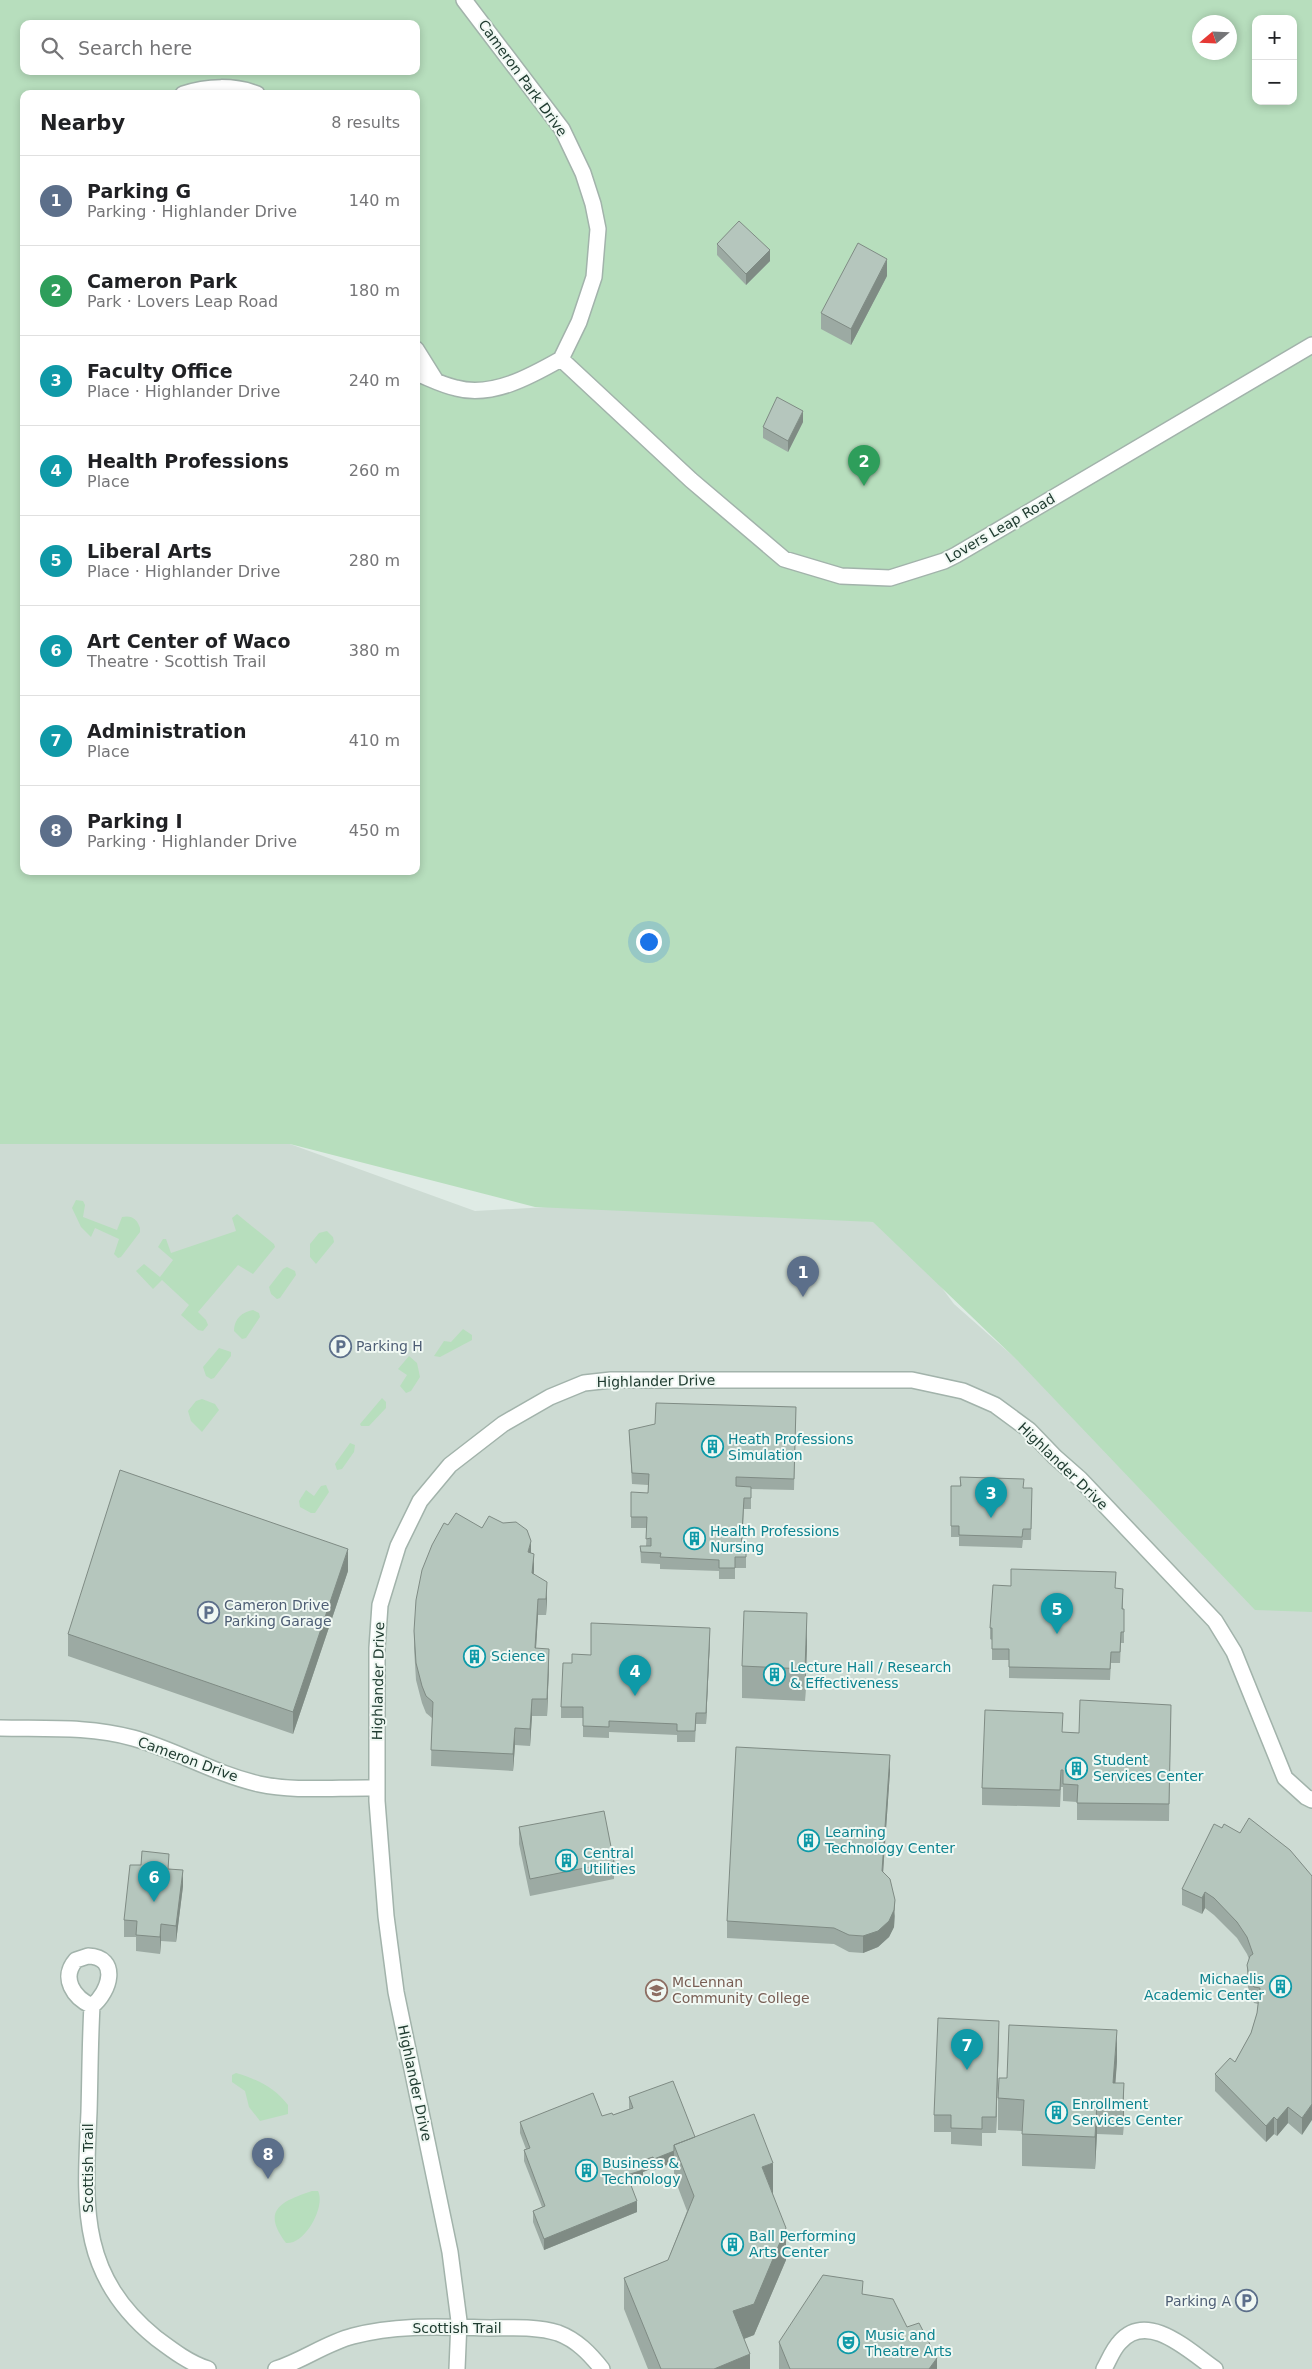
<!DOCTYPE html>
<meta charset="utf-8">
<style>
:root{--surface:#fff;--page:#f6f6f6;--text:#202124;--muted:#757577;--line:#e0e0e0;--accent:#814138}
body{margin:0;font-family:"DejaVu Sans",sans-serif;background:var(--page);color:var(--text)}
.controls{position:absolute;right:15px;top:15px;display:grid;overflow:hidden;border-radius:10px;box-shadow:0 2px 8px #0003}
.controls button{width:45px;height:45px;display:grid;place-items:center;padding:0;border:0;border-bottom:1px solid var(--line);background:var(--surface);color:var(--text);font:25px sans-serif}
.compass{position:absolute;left:1192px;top:15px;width:45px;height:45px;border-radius:50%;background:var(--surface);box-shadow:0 2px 8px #0003;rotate:251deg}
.you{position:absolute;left:648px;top:941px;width:18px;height:18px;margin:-12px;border:4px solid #fff;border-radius:50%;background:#1a73e8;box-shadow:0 0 0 8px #1a73e833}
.badge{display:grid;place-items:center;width:32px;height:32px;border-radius:50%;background:var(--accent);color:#fff;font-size:16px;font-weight:700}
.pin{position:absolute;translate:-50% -41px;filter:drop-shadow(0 1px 2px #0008)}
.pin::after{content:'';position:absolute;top:26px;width:18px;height:15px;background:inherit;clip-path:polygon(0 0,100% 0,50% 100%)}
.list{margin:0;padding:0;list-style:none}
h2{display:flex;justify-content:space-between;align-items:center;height:65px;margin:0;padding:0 20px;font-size:21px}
h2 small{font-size:16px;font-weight:400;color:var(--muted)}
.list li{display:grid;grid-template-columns:32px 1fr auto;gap:15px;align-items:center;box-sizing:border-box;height:90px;padding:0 20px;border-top:1px solid var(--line)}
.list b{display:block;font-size:19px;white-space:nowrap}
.list p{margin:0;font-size:16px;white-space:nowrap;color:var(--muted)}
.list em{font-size:16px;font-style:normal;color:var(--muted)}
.icon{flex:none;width:28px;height:28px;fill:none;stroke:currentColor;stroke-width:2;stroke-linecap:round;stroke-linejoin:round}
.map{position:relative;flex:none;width:1312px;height:2369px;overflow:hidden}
.search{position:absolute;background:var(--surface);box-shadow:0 2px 8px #0003;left:20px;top:20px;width:400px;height:55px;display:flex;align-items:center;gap:12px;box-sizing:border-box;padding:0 18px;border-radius:10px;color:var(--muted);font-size:19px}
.panel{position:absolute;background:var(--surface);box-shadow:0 2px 8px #0003;left:20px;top:90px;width:400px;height:785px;border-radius:10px}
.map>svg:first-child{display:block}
.built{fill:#cddbd3}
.green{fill:#b7debd;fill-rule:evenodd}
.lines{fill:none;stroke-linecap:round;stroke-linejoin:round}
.street-casing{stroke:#a2b3ab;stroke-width:18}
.street{stroke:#fff;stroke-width:15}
.wall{fill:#9caaa3}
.shaded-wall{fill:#7f8b84}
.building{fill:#b5c6bd;stroke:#7f8b84}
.labels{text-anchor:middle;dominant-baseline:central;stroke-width:4;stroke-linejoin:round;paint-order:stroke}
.street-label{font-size:14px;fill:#203c31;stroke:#f0f8f3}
.service-label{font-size:14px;fill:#4e5e75;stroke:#f0f8f3;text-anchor:start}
.culture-label{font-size:14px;fill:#0d838f;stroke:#f0f8f3;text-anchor:start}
.education-label{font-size:14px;fill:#785e54;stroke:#f0f8f3;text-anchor:start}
</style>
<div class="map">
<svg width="1312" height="2369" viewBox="0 0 1312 2369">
<rect width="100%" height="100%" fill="#dfebe5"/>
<path class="built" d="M265,1135L475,1211L653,1201L894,1224L954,1304L1065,1402L1312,1611V2369H0V1144Z"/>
<path class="green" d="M0,0H1312V1612L1255,1610L1018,1361L873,1222L535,1207L290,1144H0ZM1256,19H1293V101H1256ZM1200,22H1230V52H1200ZM24,24H416V71H24ZM24,94H416V871H24Z
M76,1200L83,1201L85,1205L83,1217L117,1230L122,1217C132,1215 137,1219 140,1228V1232L121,1257L118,1258L114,1254L119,1239L95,1228L91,1237L81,1227L72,1208Z
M237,1214L274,1244L275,1247L253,1274L238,1265L198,1312L206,1320L208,1325L203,1331L198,1330L181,1315L189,1305L162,1280L153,1289L136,1271L144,1264L160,1277L173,1260L158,1247L163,1239H166L171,1253L236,1231L232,1218Z
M327,1231L333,1237L334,1242L316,1264L310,1257V1244L319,1233Z
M287,1267L295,1271L296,1275L280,1298L277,1299L271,1294L269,1287L283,1269Z
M253,1310L259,1313L260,1317L246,1338L242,1339L234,1331C234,1319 242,1312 253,1310Z
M463,1329L472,1335V1340L440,1357L434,1356L444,1341L451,1342Z
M219,1348L231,1352V1356L214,1378L211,1379L206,1376L203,1367Z
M409,1356L417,1363L420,1377L411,1391L406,1393L400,1386L407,1375L398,1369Z
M382,1398L386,1402V1408L369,1426H361L360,1424Z
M202,1399L215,1404L219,1410L202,1432L191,1421L188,1411L196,1401Z
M350,1443L355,1445L354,1452L342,1469L337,1470L335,1464Z
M326,1485L329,1492L315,1513H311L300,1507L299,1501L306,1490L314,1496L321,1486Z
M236,2073C257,2079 275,2088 288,2105V2114L260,2121L249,2107L245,2091L232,2082V2075Z
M312,2191H318C326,2206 305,2245 286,2243C260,2209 283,2201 312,2191Z"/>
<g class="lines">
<defs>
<path id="street" d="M464,0L562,129L583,173L593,204L598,229L594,277L579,322L561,359
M183,94C207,86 234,85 257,94
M416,349L436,381
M561,359L691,480L784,559L841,576L890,578L944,561L956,555L1312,345
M416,373C429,378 442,385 456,388C492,398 531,376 561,359
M0,1728C45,1729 89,1726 133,1738C176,1750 215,1774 259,1784C295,1792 339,1787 377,1788
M88,1956C120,1957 110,1992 92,2006C74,1998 60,1978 76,1960Z
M92,2006C90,2041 90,2077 89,2112C85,2203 77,2274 156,2338C172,2350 189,2363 208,2369
M276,2369C302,2361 326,2343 353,2336C398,2324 444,2327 490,2328C512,2328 536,2326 558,2333C577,2340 590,2354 602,2369
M457,2369L459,2321L450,2252L396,1992L386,1916L377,1801V1648L380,1605L398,1546L420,1501L450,1465L503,1424L550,1397L584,1383L611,1380H912L963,1391L995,1405L1029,1430L1055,1457L1080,1479L1215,1621L1234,1652L1285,1778L1306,1797L1312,1800
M1104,2369C1109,2360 1113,2349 1120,2342C1148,2310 1190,2352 1215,2369"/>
</defs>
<use href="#street" class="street-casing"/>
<use href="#street" class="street"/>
</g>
<path class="wall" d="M717,244L770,261L746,285L717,255Z
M887,276L851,345L821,329V313Z
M803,422L788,452L763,438V427Z
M796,1407L794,1490L751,1489V1509H744L742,1549H746V1568H735V1579H719V1571L660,1569V1564L641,1563L640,1546H646L647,1528H631V1517L648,1493V1485L632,1484L629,1430Z
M960,1477L1032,1499L1031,1540H1023L1022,1548L959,1546V1537H951V1486H960Z
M448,1525L482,1528L531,1553L534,1570V1574L547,1598L546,1615H538L536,1648L549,1665L547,1716H532L530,1746L515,1745L513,1771L431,1766L432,1718L426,1713L422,1703L416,1680L414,1648V1631Z
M348,1571L293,1734L68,1656V1634Z
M1123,1600V1609H1124V1643H1121L1120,1663H1111L1110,1680L1009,1678V1660H992V1640L990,1639V1628Z
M710,1639L706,1724H696L695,1742H677V1735L609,1732V1738L583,1737V1718H561V1707L572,1663L591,1655Z
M807,1645L805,1701L742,1698V1666Z
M1171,1705L1169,1821L1077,1820V1802L1063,1801V1787H1061L1060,1807L982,1805V1788L1063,1732L1079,1733Z
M890,1771L883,1873L895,1916L894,1927L889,1937L878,1947L863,1953L849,1952L834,1944L727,1938V1921Z
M519,1827L614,1862V1879L530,1896L519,1844Z
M169,1869L183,1886L176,1942L161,1941L160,1954L136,1951V1937H124V1920Z
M1312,1876L1302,2135L1288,2123L1277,2136L1274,2134L1266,2142L1215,2091V2074L1235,2062L1251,2033L1257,2013L1258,2004L1254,2003L1249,1993L1247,1981V1965L1249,1959L1247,1954L1237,1938L1214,1915L1205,1908L1202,1914L1182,1905V1889Z
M999,2037L996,2133H982V2146L951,2144V2132H934V2115Z
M1117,2061L1115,2083H1124L1123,2135L1097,2134L1095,2169L1022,2166V2131L998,2130V2098L1007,2078Z
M629,2097L695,2137L773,2195L786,2260L754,2335L744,2339L750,2369H648L624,2309V2278L668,2260L687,2211L674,2177V2162L654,2170L653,2168L643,2172V2181L631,2185L637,2212L544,2250L533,2222V2211L542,2207L524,2161V2150L526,2149L520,2133V2122L613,2115L629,2109Z
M863,2294L907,2327L937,2369H779V2342Z"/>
<path class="shaded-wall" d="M770,250V261L746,285V274Z
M887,259V276L851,345V329Z
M803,411V422L788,452V441Z
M531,1541V1558L528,1552Z
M348,1549V1571L293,1734V1712Z
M534,1554V1570L532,1590V1573Z
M547,1582V1598L546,1615V1599Z
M538,1599V1615L535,1664V1648Z
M807,1613V1645L805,1701V1669Z
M710,1628V1639L706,1724V1713Z
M549,1649V1665L547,1716V1699Z
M532,1699V1716L530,1746V1729Z
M515,1728V1745L513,1771V1754Z
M890,1755V1771L882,1888V1871Z
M183,1870V1886L176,1942V1926Z
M1205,1892V1908L1202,1914V1898Z
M895,1900L894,1927L889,1937L878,1947L863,1953V1936Z
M161,1924V1941L160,1954V1937Z
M999,2021V2037L996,2133V2117Z
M1117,2030V2061L1114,2103L1113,2083Z
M1124,2083V2115L1123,2135V2103Z
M1097,2102V2134L1095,2169V2137Z
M1312,2104V2120L1302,2135V2118Z
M1288,2107V2123L1277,2136V2120Z
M1274,2117V2134L1266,2142V2126Z
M674,2151V2162L654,2170V2159Z
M653,2157V2168L643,2172V2181L627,2186V2175L640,2161Z
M773,2163V2195L762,2167Z
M637,2201V2212L544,2250V2239Z
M786,2228V2260L754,2335L733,2343V2311Z
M750,2354V2369H714Z
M937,2358V2369H929Z"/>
<path class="building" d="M739,221L770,250L746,274L717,244Z
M858,243L887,259L851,329L821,313Z
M777,397L803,411L788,441L763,427Z
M656,1403L796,1407L794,1479L736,1477V1486L751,1487V1498H744L741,1549H746V1557H735V1568H719V1560L660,1557L661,1553L641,1552L640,1546H651V1538L646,1539L647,1517H631V1492L648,1493L649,1474L632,1473L629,1430L655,1424Z
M120,1470L348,1549L293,1712L68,1634Z
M960,1477L1024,1479L1023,1488H1032L1031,1529H1023L1022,1537L959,1535V1526H951V1486H961Z
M456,1513L482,1528L489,1516L503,1523L516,1522L527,1530L531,1541L528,1552L534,1554L532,1573L547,1582L546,1599H538L535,1648L549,1649L547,1699H532L530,1729L515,1728L513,1754L431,1750L433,1702L426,1696L422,1686L416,1663L414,1631L416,1600L422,1570L432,1545L444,1523L448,1525Z
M1011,1569L1116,1572L1115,1588L1123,1589L1122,1609H1124V1632H1121L1120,1652H1111L1110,1669L1009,1667V1649H992V1628H990L993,1585L1011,1586Z
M744,1611L807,1613L805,1669L742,1666Z
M591,1623L710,1628L706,1713H696L695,1731H677V1724L609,1721V1727L583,1726V1707H561L563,1663H572V1654L591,1655Z
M1080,1700L1171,1705L1169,1804L1077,1803L1078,1785L1063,1784V1770H1061L1060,1790L982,1788L985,1710L1063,1713L1062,1732L1079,1733Z
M736,1747L890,1755L882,1871L890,1879L895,1900L894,1910L889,1921L878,1931L863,1936L849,1935L834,1928L727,1921Z
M604,1811L614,1862L530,1879L519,1827Z
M1249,1818L1290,1850L1312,1876V2104L1302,2118L1288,2107L1277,2120L1274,2117L1266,2126L1215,2074L1230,2058L1235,2062L1251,2033L1257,2013L1260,1988L1254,1987L1249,1977L1247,1965L1250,1956L1253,1954L1247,1937L1237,1922L1214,1898L1205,1892L1202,1898L1182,1889L1214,1824L1222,1828L1224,1824L1240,1833Z
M142,1851L169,1854L168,1869L183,1870L176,1926L161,1924L160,1937L136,1935L137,1921L124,1920L130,1865H141Z
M938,2018L999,2021L996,2117H982V2129L951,2128V2115H934Z
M1009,2025L1117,2030L1113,2083H1124L1123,2103L1097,2102L1095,2137L1022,2134L1024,2100L998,2098L999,2078H1007Z
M673,2081L695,2137L674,2145V2151L654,2159L653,2157L640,2161L643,2170L627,2175L637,2201L544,2239L533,2211L545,2206L524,2150L530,2148L520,2122L593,2093L602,2116L612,2113L613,2115L633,2108L629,2097Z
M754,2114L773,2163L762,2167L786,2228L754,2304L733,2311L750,2354L714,2369H661L624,2278L668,2260L694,2196L674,2145Z
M823,2275L863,2281L862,2294L893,2299L907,2327L919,2323L937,2358L929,2369H790L779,2342Z"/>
<defs>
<symbol id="parking-ring" viewBox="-11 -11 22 22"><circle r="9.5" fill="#f0f8f3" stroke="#5c6f8a" stroke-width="1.5"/><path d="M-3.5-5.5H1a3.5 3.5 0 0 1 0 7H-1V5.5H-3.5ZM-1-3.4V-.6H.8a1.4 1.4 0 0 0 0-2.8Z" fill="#5c6f8a"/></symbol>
<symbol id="building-ring" viewBox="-11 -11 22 22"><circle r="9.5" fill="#f0f8f3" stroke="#0f9aa8" stroke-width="1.5"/><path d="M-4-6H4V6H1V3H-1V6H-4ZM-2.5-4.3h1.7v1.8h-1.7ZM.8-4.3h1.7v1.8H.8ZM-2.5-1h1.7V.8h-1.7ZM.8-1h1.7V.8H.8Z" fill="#0f9aa8"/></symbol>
<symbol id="university-ring" viewBox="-11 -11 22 22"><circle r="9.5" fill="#f0f8f3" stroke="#8d6e63" stroke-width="1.5"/><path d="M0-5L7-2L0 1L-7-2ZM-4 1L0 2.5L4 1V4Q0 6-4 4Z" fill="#8d6e63"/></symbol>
<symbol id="theatre-ring" viewBox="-11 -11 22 22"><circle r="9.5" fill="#f0f8f3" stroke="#0f9aa8" stroke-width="1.5"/><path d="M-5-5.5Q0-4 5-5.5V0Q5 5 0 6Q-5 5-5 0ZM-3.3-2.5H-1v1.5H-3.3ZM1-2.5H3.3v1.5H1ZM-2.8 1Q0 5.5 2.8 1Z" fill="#0f9aa8"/></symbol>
</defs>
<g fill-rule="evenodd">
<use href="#parking-ring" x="328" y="1334" width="25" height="25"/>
<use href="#building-ring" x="700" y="1434" width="25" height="25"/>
<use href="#building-ring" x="682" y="1526" width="25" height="25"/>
<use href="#parking-ring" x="196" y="1600" width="25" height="25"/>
<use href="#building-ring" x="462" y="1644" width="25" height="25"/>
<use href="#building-ring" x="762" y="1662" width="25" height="25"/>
<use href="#building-ring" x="1064" y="1756" width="25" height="25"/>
<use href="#building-ring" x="796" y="1828" width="25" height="25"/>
<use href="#building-ring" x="554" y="1848" width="25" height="25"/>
<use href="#building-ring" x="1268" y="1974" width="25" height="25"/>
<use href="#university-ring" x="644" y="1978" width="25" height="25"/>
<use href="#building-ring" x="1044" y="2100" width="25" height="25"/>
<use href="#building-ring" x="574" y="2158" width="25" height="25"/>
<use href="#building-ring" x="720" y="2232" width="25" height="25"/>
<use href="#parking-ring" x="1234" y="2288" width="25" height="25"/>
<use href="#theatre-ring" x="836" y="2330" width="25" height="25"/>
</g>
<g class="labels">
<g class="street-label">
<text transform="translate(523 78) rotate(54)">Cameron Park Drive</text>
<text transform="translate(1000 528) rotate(-30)">Lovers Leap Road</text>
<text transform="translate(656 1381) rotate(-1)">Highlander Drive</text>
<text transform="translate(1063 1466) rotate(44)">Highlander Drive</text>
<text transform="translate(378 1681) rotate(-89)">Highlander Drive</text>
<text transform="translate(188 1759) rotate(20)">Cameron Drive</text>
<text transform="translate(415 2083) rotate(78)">Highlander Drive</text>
<text transform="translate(88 2168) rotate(-90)">Scottish Trail</text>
<text x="457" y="2328">Scottish Trail</text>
</g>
<g class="service-label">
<text x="356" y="1346">Parking H</text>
<text x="224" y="1605">Cameron Drive<tspan x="224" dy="16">Parking Garage</tspan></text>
<text x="1231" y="2301" text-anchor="end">Parking A</text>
</g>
<g class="culture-label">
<text x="728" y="1439">Heath Professions<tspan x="728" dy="16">Simulation</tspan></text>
<text x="710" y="1531">Health Professions<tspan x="710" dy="16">Nursing</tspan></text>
<text x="491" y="1656">Science</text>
<text x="790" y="1667">Lecture Hall / Research<tspan x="790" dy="16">&amp; Effectiveness</tspan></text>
<text x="1093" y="1760">Student<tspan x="1093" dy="16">Services Center</tspan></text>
<text x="825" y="1832">Learning<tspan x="825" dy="16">Technology Center</tspan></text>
<text x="583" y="1853">Central<tspan x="583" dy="16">Utilities</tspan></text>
<text x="1264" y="1979" text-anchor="end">Michaelis<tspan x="1264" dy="16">Academic Center</tspan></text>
<text x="1072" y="2104">Enrollment<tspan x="1072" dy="16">Services Center</tspan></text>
<text x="602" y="2163">Business &amp;<tspan x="602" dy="16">Technology</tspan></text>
<text x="749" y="2236">Ball Performing<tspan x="749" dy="16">Arts Center</tspan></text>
<text x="865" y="2335">Music and<tspan x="865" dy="16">Theatre Arts</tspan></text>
</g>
<g class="education-label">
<text x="672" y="1982">McLennan<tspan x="672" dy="16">Community College</tspan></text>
</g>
</g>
</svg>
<div class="controls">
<button>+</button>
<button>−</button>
</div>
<svg class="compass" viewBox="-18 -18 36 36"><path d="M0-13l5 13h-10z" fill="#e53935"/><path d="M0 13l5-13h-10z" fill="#757577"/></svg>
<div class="you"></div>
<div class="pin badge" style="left:803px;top:1297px;background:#5c6f8a">1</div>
<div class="pin badge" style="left:864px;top:486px;background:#2e9e5b">2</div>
<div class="pin badge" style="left:991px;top:1518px;background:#0f9aa8">3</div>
<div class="pin badge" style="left:635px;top:1696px;background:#0f9aa8">4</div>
<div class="pin badge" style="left:1057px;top:1634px;background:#0f9aa8">5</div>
<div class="pin badge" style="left:154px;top:1902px;background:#0f9aa8">6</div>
<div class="pin badge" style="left:967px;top:2070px;background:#0f9aa8">7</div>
<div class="pin badge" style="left:268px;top:2179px;background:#5c6f8a">8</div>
<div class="search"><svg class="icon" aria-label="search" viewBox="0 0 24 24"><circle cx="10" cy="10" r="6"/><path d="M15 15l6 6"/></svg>Search here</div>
<section class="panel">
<h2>Nearby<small>8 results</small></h2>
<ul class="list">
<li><span class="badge" style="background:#5c6f8a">1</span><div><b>Parking G</b><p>Parking · Highlander Drive</p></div><em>140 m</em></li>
<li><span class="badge" style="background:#2e9e5b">2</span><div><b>Cameron Park</b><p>Park · Lovers Leap Road</p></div><em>180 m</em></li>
<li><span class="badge" style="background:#0f9aa8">3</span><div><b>Faculty Office</b><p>Place · Highlander Drive</p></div><em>240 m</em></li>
<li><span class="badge" style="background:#0f9aa8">4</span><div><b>Health Professions</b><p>Place</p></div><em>260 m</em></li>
<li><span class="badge" style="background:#0f9aa8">5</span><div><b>Liberal Arts</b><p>Place · Highlander Drive</p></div><em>280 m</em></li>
<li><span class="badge" style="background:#0f9aa8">6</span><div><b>Art Center of Waco</b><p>Theatre · Scottish Trail</p></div><em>380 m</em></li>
<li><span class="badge" style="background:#0f9aa8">7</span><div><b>Administration</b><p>Place</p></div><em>410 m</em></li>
<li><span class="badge" style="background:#5c6f8a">8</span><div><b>Parking I</b><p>Parking · Highlander Drive</p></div><em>450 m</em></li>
</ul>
</section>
</div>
